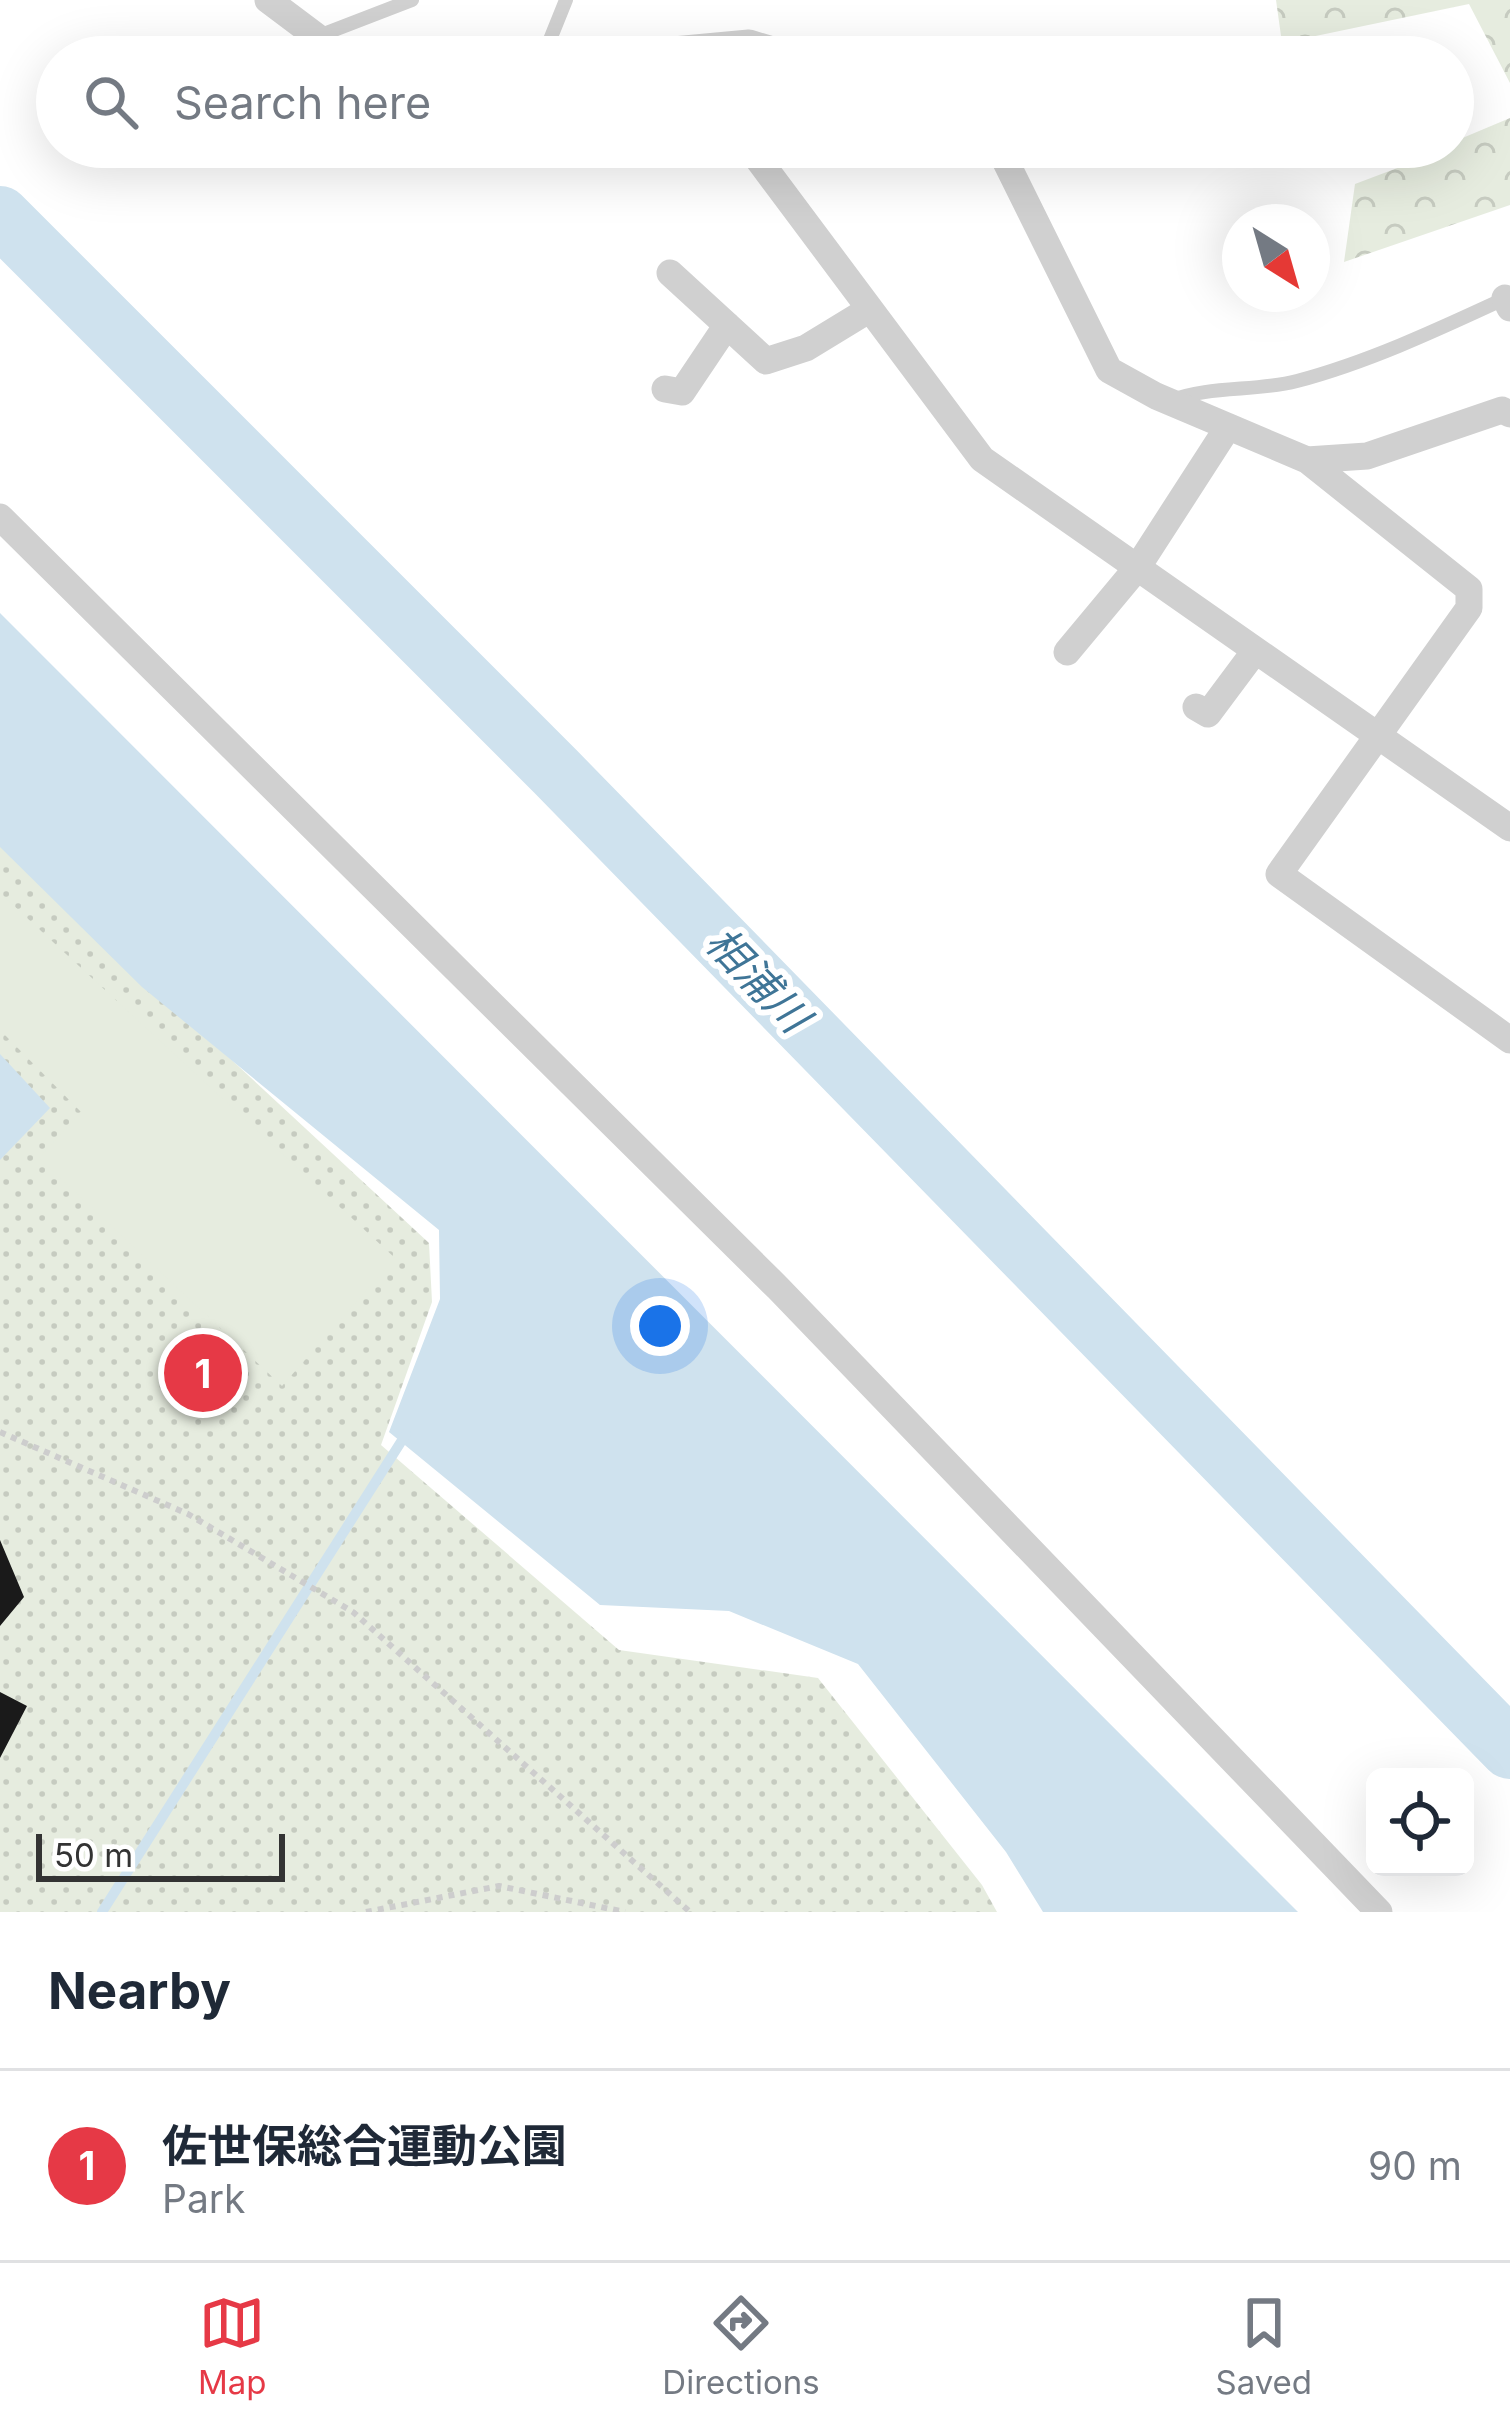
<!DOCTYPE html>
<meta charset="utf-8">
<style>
:root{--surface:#fff;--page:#f2f2f3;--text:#1f2937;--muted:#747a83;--line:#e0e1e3;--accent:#e63946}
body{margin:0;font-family:Inter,"Noto Sans JP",sans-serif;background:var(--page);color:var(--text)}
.controls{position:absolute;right:36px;bottom:36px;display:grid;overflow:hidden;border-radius:18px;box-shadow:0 12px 48px #0002}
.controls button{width:108px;height:108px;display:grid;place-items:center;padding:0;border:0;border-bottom:3px solid var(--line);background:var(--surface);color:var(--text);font:60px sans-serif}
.compass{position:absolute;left:1222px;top:204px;width:108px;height:108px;border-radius:50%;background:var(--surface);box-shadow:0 12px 48px #0002;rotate:143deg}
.scale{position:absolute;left:36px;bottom:30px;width:249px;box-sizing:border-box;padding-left:12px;border:6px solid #333;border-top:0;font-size:33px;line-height:42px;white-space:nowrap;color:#333;-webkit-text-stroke:9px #fff;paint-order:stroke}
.you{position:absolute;left:660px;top:1326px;width:42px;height:42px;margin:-30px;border:9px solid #fff;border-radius:50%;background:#1a73e8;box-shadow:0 0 0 18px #1a73e833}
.badge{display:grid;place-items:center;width:78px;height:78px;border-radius:50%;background:var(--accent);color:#fff;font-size:39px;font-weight:700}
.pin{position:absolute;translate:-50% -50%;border:6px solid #fff;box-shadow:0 3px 12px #0006}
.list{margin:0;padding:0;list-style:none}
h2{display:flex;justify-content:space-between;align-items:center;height:156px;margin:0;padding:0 48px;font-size:51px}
h2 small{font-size:39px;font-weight:400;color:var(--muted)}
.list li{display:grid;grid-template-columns:78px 1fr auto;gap:36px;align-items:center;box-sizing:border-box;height:192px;padding:0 48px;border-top:3px solid var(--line)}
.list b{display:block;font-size:45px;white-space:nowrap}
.list p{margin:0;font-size:39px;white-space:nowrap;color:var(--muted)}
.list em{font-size:39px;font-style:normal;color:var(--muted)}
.icon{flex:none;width:66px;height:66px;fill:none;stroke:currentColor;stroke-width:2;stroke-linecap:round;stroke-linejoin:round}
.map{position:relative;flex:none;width:1510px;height:1912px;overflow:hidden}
.search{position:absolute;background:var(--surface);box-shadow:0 12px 48px #0002;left:36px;right:36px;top:36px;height:132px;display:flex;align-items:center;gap:30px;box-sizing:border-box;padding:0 42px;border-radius:66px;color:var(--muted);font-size:45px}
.sheet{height:348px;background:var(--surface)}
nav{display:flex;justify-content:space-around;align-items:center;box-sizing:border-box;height:168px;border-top:3px solid var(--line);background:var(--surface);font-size:33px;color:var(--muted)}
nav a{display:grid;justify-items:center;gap:6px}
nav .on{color:var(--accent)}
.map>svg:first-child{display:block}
.forest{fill:url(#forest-crowns)}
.park{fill:url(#park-dots)}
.garden{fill:#e6ecdf}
.water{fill:#cfe2ee}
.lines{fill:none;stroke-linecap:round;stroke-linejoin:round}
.stream{stroke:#cfe2ee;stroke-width:10}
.river{stroke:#cfe2ee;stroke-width:60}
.building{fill:#1a1a1a}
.path{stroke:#cdcdcd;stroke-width:6;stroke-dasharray:6 6;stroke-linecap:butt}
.service{stroke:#d0d0d0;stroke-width:14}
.minor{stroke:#d0d0d0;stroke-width:27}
.labels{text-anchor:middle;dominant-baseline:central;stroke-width:12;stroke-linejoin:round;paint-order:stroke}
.water-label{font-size:42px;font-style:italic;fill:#3f7597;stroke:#fff}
</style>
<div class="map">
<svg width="1510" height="1912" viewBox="0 0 1510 1912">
<defs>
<pattern id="forest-crowns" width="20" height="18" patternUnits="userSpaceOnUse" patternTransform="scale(3)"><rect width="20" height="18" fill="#e6ecdf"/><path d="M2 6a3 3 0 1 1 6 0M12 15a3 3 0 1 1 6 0" fill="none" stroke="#c6cbc0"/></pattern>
<pattern id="park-dots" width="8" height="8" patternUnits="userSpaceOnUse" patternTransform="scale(3)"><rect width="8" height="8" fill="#e6ecdf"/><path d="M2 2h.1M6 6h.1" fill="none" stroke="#c6cbc0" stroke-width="1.8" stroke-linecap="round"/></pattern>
</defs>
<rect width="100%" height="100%" fill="#fff"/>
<path class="forest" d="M1276,0H1510V83L1469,4L1282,43Z
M1510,118V205L1344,262L1355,184L1453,147V142Z"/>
<path class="park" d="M0,845L429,1243L432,1302L381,1445L619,1650L818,1678L982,1885L997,1912H0Z"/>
<path class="garden" d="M0,893L395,1258L282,1386L39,1158L81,1112L0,1030Z"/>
<path class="water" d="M0,613L1298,1912H1043L1006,1852L858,1664L729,1611L600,1605L389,1432L440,1299L439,1230L142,987L0,847Z
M0,1054L50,1108L0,1160Z"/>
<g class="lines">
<path class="stream" d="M102,1912L406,1434"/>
<path class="river" d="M0,216L555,771L1510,1749"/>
</g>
<path class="building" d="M0,1540L24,1597L0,1626Z
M0,1692L27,1706L0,1758Z"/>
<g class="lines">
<path class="path" d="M0,1432L188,1514L353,1612L690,1912
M366,1912L499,1886L625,1912"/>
<path class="service" d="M316,37L412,0
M543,57L566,0
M1169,401C1211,385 1254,392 1297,381C1369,362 1439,329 1506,298"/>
<path class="minor" d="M268,0L344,57
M598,57L749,43L796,57
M749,147L982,459L1510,828
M989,147L1003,156L1109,370L1156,396L1307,460L1367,456L1502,410L1510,414
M1003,156L1037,147
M670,273L766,361L806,348L870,309
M1505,298L1510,308
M665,389L682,392L727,325
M1307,460L1469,589V608L1279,874L1510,1040
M0,517L778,1288L1379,1912
M1067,652L1137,568L1228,427
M1196,707L1208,714L1255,651"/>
</g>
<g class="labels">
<g class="water-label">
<text transform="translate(758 979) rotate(46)">相浦川</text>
</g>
</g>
</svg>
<div class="controls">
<button><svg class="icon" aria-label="locate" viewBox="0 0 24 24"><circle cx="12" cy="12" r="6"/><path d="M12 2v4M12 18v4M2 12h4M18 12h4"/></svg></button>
</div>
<svg class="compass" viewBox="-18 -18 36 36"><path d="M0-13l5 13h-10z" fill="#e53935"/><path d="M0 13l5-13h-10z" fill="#747a83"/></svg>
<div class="scale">50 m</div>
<div class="you"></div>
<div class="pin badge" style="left:203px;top:1373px">1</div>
<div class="search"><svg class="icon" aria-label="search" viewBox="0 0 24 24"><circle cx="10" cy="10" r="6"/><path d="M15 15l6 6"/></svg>Search here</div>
</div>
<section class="sheet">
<h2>Nearby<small></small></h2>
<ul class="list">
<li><span class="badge">1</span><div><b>佐世保総合運動公園</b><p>Park</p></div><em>90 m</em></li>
</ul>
</section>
<nav>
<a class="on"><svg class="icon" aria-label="map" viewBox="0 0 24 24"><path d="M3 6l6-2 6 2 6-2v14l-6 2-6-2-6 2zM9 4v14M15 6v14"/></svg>Map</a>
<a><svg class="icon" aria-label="directions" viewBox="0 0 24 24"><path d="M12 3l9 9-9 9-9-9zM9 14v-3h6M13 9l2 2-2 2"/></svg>Directions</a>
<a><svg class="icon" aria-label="saved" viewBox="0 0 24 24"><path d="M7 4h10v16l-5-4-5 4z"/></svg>Saved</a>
</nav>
